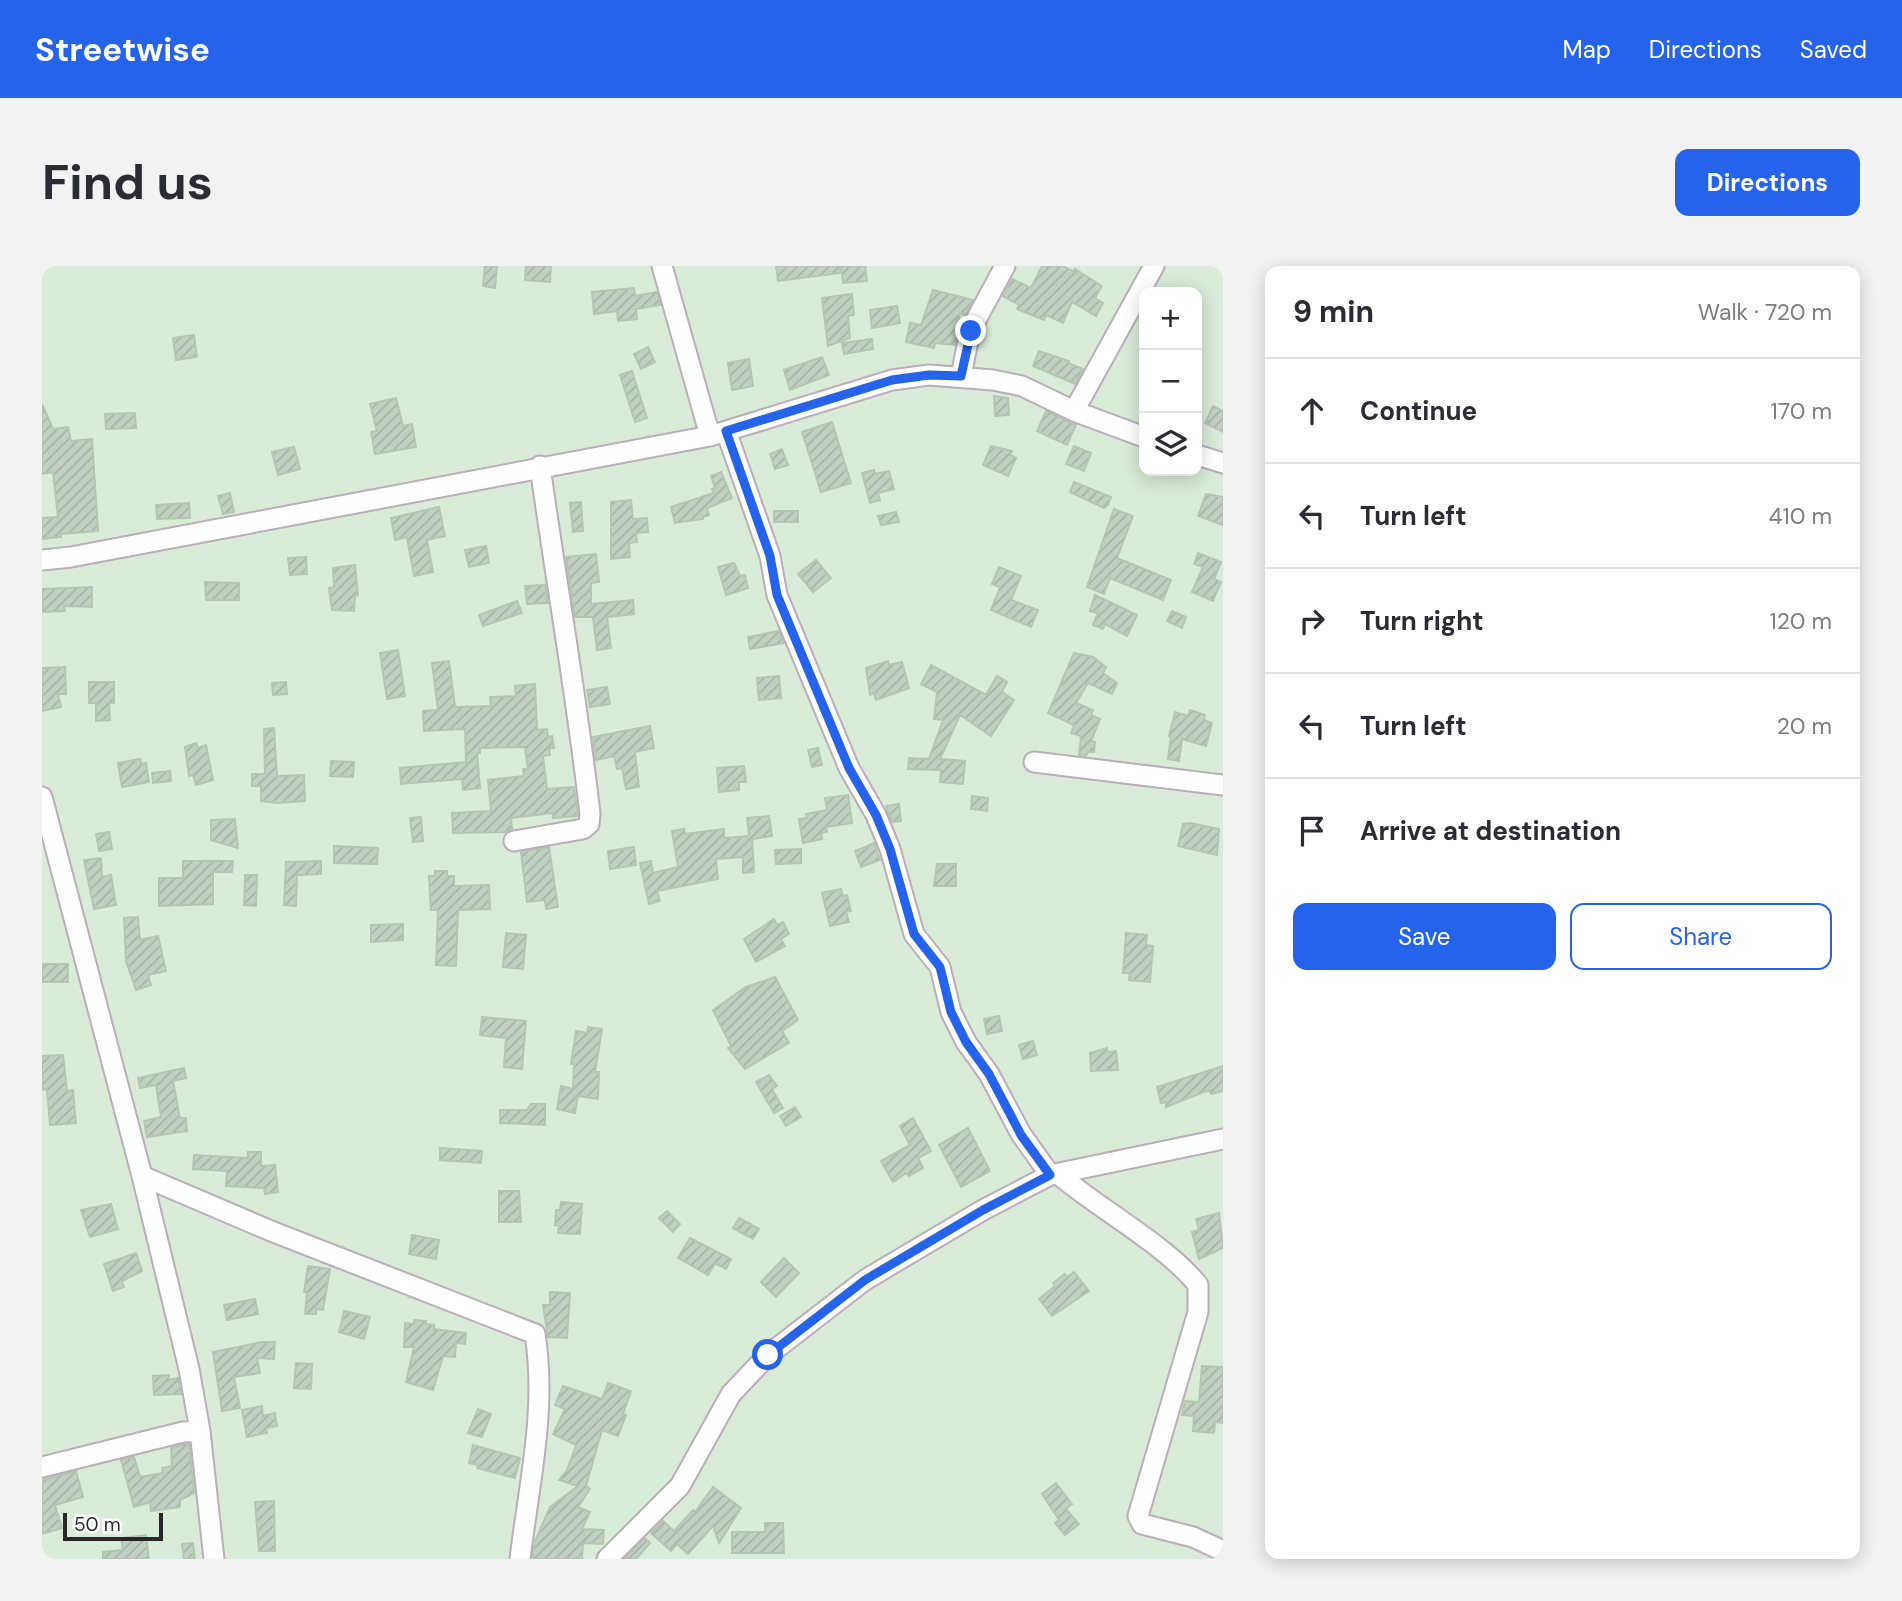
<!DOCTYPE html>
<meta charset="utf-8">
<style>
:root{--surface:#fff;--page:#f2f2f3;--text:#2b2b33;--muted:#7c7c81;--line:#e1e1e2;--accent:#2563eb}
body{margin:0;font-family:"DM Sans",sans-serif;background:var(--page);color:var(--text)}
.controls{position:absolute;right:21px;top:21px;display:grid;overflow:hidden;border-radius:14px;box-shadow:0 4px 18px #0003}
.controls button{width:63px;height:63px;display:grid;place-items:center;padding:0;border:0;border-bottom:2px solid var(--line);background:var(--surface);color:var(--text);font:35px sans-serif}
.scale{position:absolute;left:21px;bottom:18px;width:100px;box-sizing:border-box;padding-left:7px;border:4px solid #282828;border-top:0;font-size:19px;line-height:24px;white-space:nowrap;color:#282828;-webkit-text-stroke:5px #fff;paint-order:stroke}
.stop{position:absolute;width:21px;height:21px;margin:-16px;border:5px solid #2563eb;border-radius:50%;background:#fff}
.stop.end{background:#2563eb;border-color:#fff;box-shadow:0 2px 7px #0008}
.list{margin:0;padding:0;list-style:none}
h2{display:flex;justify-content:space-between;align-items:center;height:91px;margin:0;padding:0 28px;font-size:30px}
h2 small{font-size:23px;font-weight:400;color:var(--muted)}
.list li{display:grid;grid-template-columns:46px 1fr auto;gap:21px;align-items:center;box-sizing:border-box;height:105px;padding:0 28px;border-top:2px solid var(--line)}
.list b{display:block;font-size:26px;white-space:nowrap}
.list em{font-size:23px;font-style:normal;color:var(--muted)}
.actions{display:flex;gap:14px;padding:21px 28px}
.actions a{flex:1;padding:16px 0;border:2px solid var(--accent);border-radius:14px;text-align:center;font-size:24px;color:var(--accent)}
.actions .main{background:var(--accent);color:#fff}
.icon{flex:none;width:38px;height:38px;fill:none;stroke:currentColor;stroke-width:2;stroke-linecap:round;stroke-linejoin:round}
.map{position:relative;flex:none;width:1181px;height:1293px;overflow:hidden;border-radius:14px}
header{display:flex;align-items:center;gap:42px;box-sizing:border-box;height:98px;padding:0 35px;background:var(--accent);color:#fff}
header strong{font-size:33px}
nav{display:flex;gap:38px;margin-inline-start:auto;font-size:24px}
.intro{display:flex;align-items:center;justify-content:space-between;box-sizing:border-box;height:168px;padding:0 42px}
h1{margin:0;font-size:49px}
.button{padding:18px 32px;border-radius:14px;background:var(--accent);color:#fff;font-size:24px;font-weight:700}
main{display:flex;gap:42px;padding:0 42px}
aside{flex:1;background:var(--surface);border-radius:14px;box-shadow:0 4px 18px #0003}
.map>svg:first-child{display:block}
.building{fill:url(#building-hatch);stroke:#b2c7b2;stroke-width:2}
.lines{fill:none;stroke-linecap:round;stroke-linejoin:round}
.minor-casing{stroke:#bdacba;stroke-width:23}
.minor{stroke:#fff;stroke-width:19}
.route{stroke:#2563eb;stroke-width:9}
</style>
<header>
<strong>Streetwise</strong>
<nav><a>Map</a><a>Directions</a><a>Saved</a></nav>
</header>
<div class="intro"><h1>Find us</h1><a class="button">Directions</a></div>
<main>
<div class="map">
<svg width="1181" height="1293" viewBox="0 0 1181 1293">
<defs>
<pattern id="building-hatch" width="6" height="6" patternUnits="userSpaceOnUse" patternTransform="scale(1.75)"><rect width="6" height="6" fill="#c1d1c1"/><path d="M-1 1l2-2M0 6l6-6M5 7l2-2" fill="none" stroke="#a6b3a6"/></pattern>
</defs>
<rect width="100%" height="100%" fill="#d9ecd8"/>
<path class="building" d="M443,0H455L453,22L441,20Z
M484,0H509L508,16L483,14Z
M734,0H798L799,7L736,15Z
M799,0H823L825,15L801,17Z
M1000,0H1021L1032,6L1033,3L1060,20L1053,32L1061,37L1054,50L1030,36L1021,57L1004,49L1002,54L975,43L977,39L961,30L970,13L989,22Z
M592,22L593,30L615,26L618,39L594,43L595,53L576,55L575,45L552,48L550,26Z
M891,24L931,34L923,49L918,47L913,79L893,77L892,82L864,76L868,57L879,59Z
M810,28L812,49L806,50L808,72L786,80L780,32Z
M855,40L858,57L830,62L828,44Z
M152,69L155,91L134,94L131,72Z
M830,73L831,83L802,88L800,77Z
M606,81L613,96L599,103L592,88Z
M997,85L1027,95L1026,97L1041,103L1033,118L991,100Z
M780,91L787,109L748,124L742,104Z
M707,93L711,120L690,124L686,97Z
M590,105L605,152L593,156L578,109Z
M952,130L966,132L967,149L953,150Z
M354,132L361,160L370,158L374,181L333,188L329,166L335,165L328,138Z
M0,138L11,163L26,161L29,175L50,173L56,265L18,268L19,271L0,273V252L16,251L11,206L0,208Z
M1171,140L1181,145V166L1163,157Z
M1004,145L1034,159L1025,179L995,165Z
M93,147L94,162L64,163L63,148Z
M790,156L809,217L779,226L760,166Z
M949,180L970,185L968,189L974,192L966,210L941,199Z
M1032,180L1049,187L1042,205L1024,198Z
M252,181L258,203L236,209L230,186Z
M740,183L746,199L733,203L728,188Z
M832,204L833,208L847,205L852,223L836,227L838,234L828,237L820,207Z
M679,206L690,232L665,242L667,249L661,251V253L633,257L629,241L672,227L670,223L673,222L669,210Z
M1032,216L1069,231L1066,239L1062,242L1028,226Z
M188,227L192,246L181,248L176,230Z
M1164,228L1181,231V259L1156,250Z
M589,234L591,253L605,252L606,266L594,267L595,276L587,277L588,291L569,293V236Z
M539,236L541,265L531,266L528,237Z
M147,237L148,252L115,253L114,239Z
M397,241L403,270L385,274L391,306L372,310L365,271L353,274L349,252Z
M1072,243L1091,250L1075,292L1129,314L1121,334L1068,312L1062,328L1045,321Z
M732,245H756V256H732Z
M854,246L857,256L839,259L836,250Z
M444,280L447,297L427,301L423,284Z
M1156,287L1179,296L1172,313L1179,316L1171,335L1150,326L1161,301L1152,298Z
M554,288L557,316L549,317V338L591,334L592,348L565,351L569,382L555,384L551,351H533L524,291Z
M264,291L265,308L248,309L246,292Z
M774,294L789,312L771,326L756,308Z
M692,297L698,310L703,309L706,322L684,329L676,301Z
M313,299L316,329L313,330L312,345L290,344L287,322L292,321L291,302Z
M957,301L979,310L969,334L996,344L989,361L949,344L958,321L950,318Z
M163,316L197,317V334H164Z
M503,319L506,337L485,338L483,320Z
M50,321V341L22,340L23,345L1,346L0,323Z
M1053,329L1095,349L1085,370L1063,358L1061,363L1051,359L1056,347L1048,345Z
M475,335L480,347L441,360L437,349Z
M1130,345L1144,351L1140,362L1125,355Z
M737,365L742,377L708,383L706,371Z
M356,384L363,430L345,433L338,387Z
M1032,387L1051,391L1064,401L1061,407L1075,417L1070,428L1046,417L1034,437L1051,444L1049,449L1058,453L1049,475L1053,476L1052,486H1046L1044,490L1037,489L1039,470L1029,467L1032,459L1006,447Z
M407,395L413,441L449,440L448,431L474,430L473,420L493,418L495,464L505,463L506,471L510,470L512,482H507L508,489L501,490L505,523L532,521L536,550L511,552V547L469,552L470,563L464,566L411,567L410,547L449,545L446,514L482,510L481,503H486L483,481L438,482V487H435L438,522L421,524L420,513L359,518L358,502L424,496L423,463L382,465L381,445L396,444L390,397Z
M846,395L847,399L860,396L867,422L834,434L832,427L828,429L824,402Z
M889,399L944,429L955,410L965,416L960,426L972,434L949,470L918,449L898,493L923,495L921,518L898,516L899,504L866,503L867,492L887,493L901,454L892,453L895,426L879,418Z
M23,401L24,428H16L19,441L0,445V402Z
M737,410L739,432L717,434L715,412Z
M47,416H72V437H67L68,454L54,455V437H47Z
M244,416L245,428L231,429L230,417Z
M565,421L568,438L548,441L545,424Z
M1148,444L1163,449L1162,454L1170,457L1164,480L1140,473L1137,495L1126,493L1129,470H1127L1133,446L1146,450Z
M608,460L612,482L593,486L597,521L584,523L580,502L575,503L572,490L554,494L551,471Z
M232,462L235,510L262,509L263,535L235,537L219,535V520H210V508H223L222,463Z
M154,477L156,482L164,479L171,514L154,519L151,509L147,510L143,481Z
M776,482L780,499L770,501L766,484Z
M98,493L99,498L104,497L107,516L80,521L76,497Z
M289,495L312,496L311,511L288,510Z
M702,500L704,516H697V524L677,526L675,502Z
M128,505L129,515L111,517L110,507Z
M806,529L810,557L784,561L785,566L779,567L780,573L761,577L757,553L765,552L764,548L785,544L783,532Z
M930,530L946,532L945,545L929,543Z
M857,538L859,555L850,556L844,540Z
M727,550L730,570L710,573L712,606L701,607V591L674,593L676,613L615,625L618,635L607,638L598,597L609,595L611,607L636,601L630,565L642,563L643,568L682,563V572L707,570L705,552Z
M379,551L381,575L371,576L368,552Z
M193,553L196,582L169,574V554Z
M1148,557L1177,563L1175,589L1136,580L1141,558Z
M67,566L70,583L57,585L54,568Z
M832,577L838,594L819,601L813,585Z
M292,580L336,582L335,598L292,597Z
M507,581L516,641L504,643L503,634L485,636L479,586Z
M592,581L594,599L568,603L566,585Z
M759,583V597L734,598L733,584Z
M59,592L60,611L69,609L74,639L52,643L42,594Z
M141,595H191L190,606H171V638L117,640V612H141Z
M279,595V608L255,609L254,640L242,639L244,596Z
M895,598H914V620H892Z
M393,605H405V610H412V620L447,619L448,643L416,644L414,700L394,699L396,644H389L388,630L387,610H393Z
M203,609H215L214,640L202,639Z
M799,623L801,630L805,629L809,645L804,646L807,656L788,660L780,627Z
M96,651L98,674L116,670L124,705L106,709L109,719L94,724L84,695L82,652Z
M732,653L735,659L741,656L747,668L739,673L743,680L714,696L702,673Z
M361,658V674L329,676V659Z
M464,667L484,669L481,703L461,701Z
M1084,667L1105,669L1104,679L1111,680L1108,716L1087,714L1088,707H1081Z
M0,698H26V716H0Z
M733,711L756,754L740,765L747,777L703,803L686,782L689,780L671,744L704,721Z
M957,750L960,765L945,768L942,753Z
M440,751L484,755L480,803L462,801L464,772L438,769Z
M546,761L560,763L553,806H557L556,833L536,830L533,847L515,843L519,820L531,823L532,798H529L534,765L545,767Z
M991,775L995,789L981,793L977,779Z
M1065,782V786L1074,785L1076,804L1049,805L1048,787Z
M21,789L25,825L31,824L34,857L8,859L5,823L0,824V790Z
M1181,800V825L1169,828L1167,824L1124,841V836L1119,837L1115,821Z
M142,802L144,812L131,815L138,852H144L145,865L105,871L102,855L119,851L114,819L98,822L96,812Z
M727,809L735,820L730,823L741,842L732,847L714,816Z
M489,838H503V859L458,857V844H485Z
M753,841L759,851L744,860L738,850Z
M871,852L889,885L876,892L881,902L867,910L864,907L851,916L839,895L868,879L858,860Z
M926,862L948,905L919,921L897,879Z
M398,882L440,885L439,897L398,894Z
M206,886H219V900L233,899L236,926L223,928L222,922L184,920L185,905L151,903L152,889L206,892Z
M457,925H477L479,956H457Z
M519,936L540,938L538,968L516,967L517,960L513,959L514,944H518Z
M69,938L76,963L48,971L39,944Z
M625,945L638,958L631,966L617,952Z
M1177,947L1181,982L1157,993L1150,966L1157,964L1154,953Z
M697,952L717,963L711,973L691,962Z
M370,969L397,974L394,993L367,988Z
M648,972L689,993L684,1003L673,997L666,1009L636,992Z
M94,987L100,1005L80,1015L82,1021L71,1025L62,998Z
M742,992L757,1007L734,1031L719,1016Z
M266,1000L288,1003L281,1044L274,1043V1048H263L265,1026H262Z
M1032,1006L1047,1025L1010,1050L997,1033L1013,1020L1011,1017L1023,1008L1025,1011Z
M508,1026L528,1027L525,1072L506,1071L501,1039H508Z
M213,1033L216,1048L185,1054L182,1039Z
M302,1045L328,1051L322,1073L297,1066Z
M372,1054L384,1055V1058L392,1059V1063L424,1067L423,1078L414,1077L413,1091L401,1090L391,1124L364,1116L372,1081H362L363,1057L372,1058Z
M220,1076H233L232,1093L215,1092L218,1107L192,1111L198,1142L180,1145L171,1086Z
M254,1097L270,1098L269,1123L252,1122Z
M1160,1100L1181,1101V1157L1173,1156L1172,1167L1151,1165L1152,1150L1140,1149L1143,1135L1157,1136Z
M127,1109V1114L136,1112L139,1128L112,1129L111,1110Z
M566,1117L589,1125L581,1148L584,1149L576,1170L560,1164L544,1220L548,1223L536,1241L548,1246L540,1263L562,1264L561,1278L541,1277L540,1293H490L493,1275L508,1241L536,1220L517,1214L525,1204L534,1179L511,1168L523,1143L513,1139L521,1120L560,1133Z
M220,1140L221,1150L233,1147L235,1160L224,1162L225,1167L205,1171L200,1144Z
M436,1143L449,1148L440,1171L426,1167Z
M142,1178H147L152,1227L138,1234V1241L109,1245L108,1236L92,1241L79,1194L92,1191L98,1211L121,1207L120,1202L130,1200L129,1182Z
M431,1179L478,1192L473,1212L435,1202L436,1199L427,1197Z
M34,1205L41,1231L13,1239L20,1262L0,1268V1214Z
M1014,1217L1030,1238L1024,1243L1037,1258L1023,1269L1013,1257L1017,1254L1000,1228Z
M671,1221L699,1242L677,1277L671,1260L646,1288L635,1278L629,1285L609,1267L621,1255L632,1265L651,1244L653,1246Z
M232,1235L233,1285H217L213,1236Z
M723,1257H741L742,1287H690V1266H723Z
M104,1269L107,1293H61V1286L81,1284L79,1272Z
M603,1272L608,1277L594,1293H582Z
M151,1277L153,1293H142L140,1278Z"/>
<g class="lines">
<defs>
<path id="minor" d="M620,0L668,170
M919,110L928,65L963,0
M1032,145L1112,0
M684,165L728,290L735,329L807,502L834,549L848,583L872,668L898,701L909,746L924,776L947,808L979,868L1008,909
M1155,189L1181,197
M0,294L29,291L668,170L850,114L887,109L951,114L980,120L1032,145L1102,171
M992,496L1181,519
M0,531L100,910L147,1103L158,1165L172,1293
M472,575L541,563L547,558L548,548C535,431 514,316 498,200
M1016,908C1057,943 1124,979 1156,1019V1046L1096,1250L1100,1258L1151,1271L1181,1285
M100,910L229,965L493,1068C505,1144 487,1217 478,1293
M0,1201L141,1166L158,1165
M565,1293L638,1220L689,1128L726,1089L823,1014L941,944L1008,909L1181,873"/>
</defs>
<use href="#minor" class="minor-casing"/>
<use href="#minor" class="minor"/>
</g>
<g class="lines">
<path class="route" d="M726,1089L823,1014L941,944L1008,909L979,869L947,808L924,776L909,746L898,701L872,668L848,583L834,549L807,502L735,329L728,290L684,165L850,114L887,109L919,110L929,65"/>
</g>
</svg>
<div class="controls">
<button>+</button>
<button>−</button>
<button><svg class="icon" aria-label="layers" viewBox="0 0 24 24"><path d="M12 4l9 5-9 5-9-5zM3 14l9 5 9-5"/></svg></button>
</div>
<div class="scale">50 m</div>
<div class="stop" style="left:726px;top:1089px"></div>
<div class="stop end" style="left:929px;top:65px"></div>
</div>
<aside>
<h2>9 min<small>Walk · 720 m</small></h2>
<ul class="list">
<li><svg class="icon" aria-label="ahead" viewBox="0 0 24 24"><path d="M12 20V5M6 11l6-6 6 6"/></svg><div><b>Continue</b></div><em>170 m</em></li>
<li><svg class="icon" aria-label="left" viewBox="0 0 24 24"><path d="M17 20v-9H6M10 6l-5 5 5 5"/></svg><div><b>Turn left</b></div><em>410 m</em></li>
<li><svg class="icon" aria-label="right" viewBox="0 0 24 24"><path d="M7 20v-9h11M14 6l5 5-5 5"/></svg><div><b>Turn right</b></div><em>120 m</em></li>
<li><svg class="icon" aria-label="left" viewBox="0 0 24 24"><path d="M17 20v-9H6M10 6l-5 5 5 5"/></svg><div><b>Turn left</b></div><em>20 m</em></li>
<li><svg class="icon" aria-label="arrive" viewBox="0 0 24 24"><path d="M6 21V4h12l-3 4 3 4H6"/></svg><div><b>Arrive at destination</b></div></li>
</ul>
<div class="actions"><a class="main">Save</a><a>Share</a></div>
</aside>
</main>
